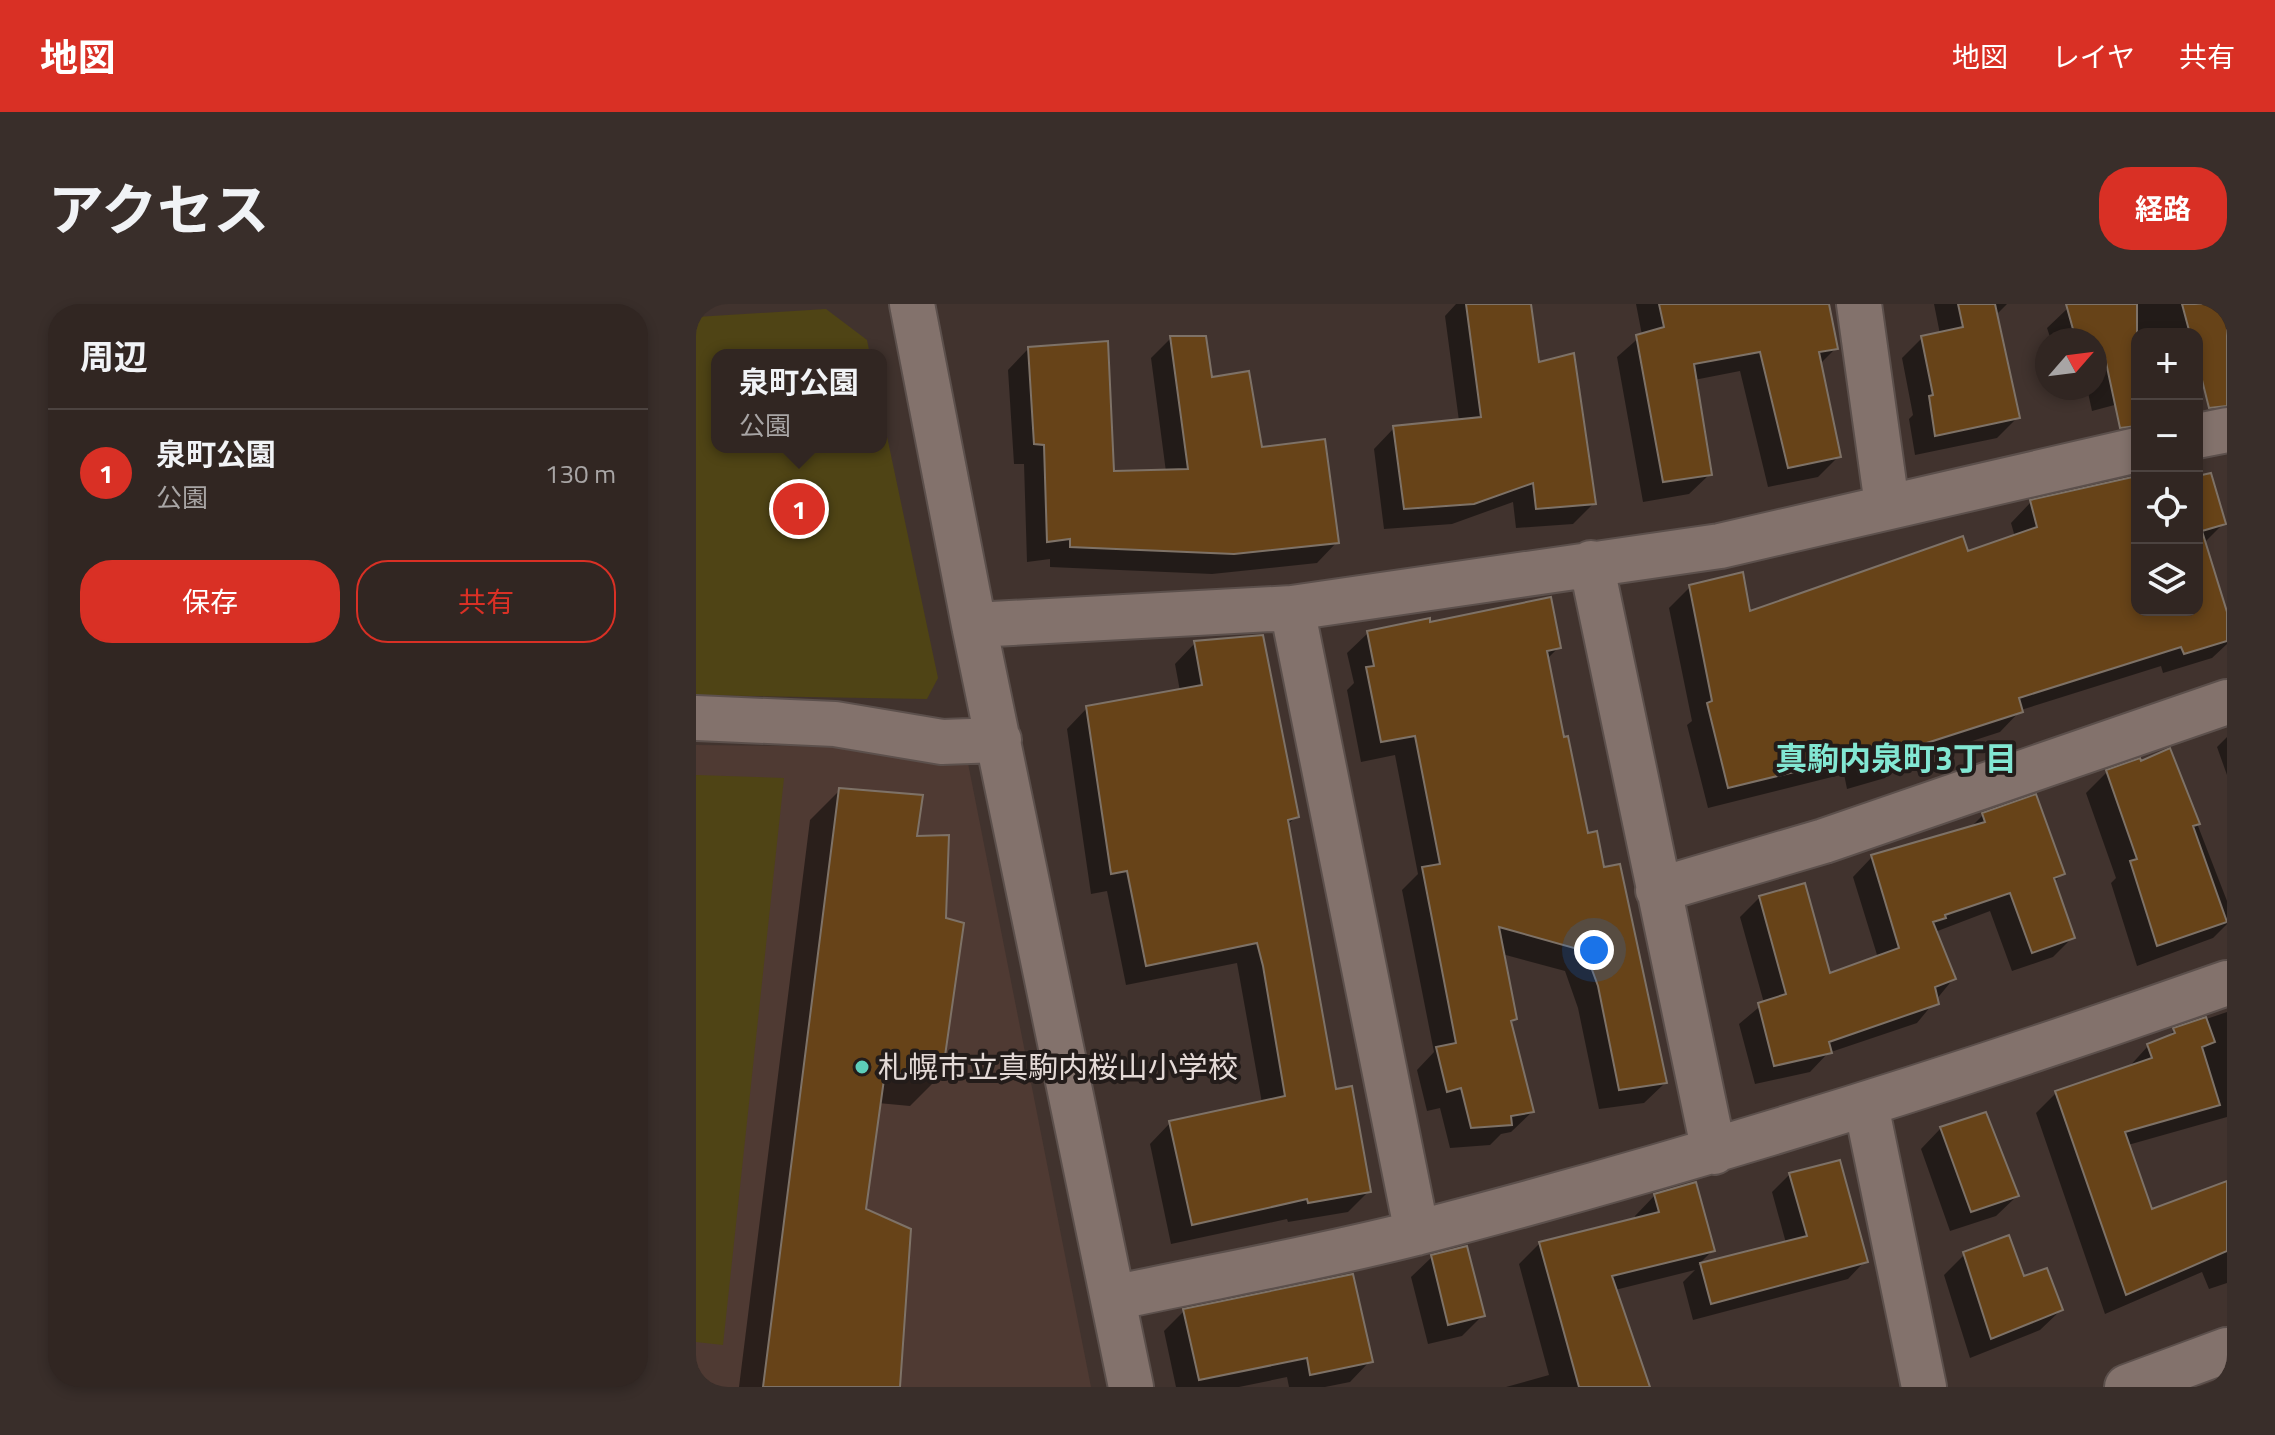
<!DOCTYPE html>
<html lang="ja">
<meta charset="utf-8">
<style>
:root{--surface:#312622;--page:#392e2a;--text:#f1f3f6;--muted:#a8a5a5;--line:#4c4340;--accent:#d93025}
body{margin:0;font-family:"Titillium Web","Noto Sans JP",sans-serif;background:var(--page);color:var(--text)}
.controls{position:absolute;right:24px;top:24px;display:grid;overflow:hidden;border-radius:16px;box-shadow:0 4px 12px #0003}
.controls button{width:72px;height:72px;display:grid;place-items:center;padding:0;border:0;border-bottom:2px solid var(--line);background:var(--surface);color:var(--text);font:40px sans-serif}
.compass{position:absolute;left:1339px;top:24px;width:72px;height:72px;border-radius:50%;background:var(--surface);box-shadow:0 4px 12px #0003;rotate:62deg}
.you{position:absolute;left:898px;top:646px;width:28px;height:28px;margin:-20px;border:6px solid #fff;border-radius:50%;background:#1a73e8;box-shadow:0 0 0 12px #1a73e833}
.badge{display:grid;place-items:center;width:52px;height:52px;border-radius:50%;background:var(--accent);color:#fff;font-size:26px;font-weight:700}
.pin{position:absolute;translate:-50% -50%;border:4px solid #fff;box-shadow:0 2px 8px #0006}
.popup{position:absolute;left:15px;top:45px;width:176px;height:104px;box-sizing:border-box;display:grid;place-content:center;border-radius:16px;background:var(--surface);filter:drop-shadow(0 2px 6px #0005);font-size:26px;white-space:nowrap;color:var(--muted)}
.popup b{font-size:30px;color:var(--text)}
.popup::after{content:'';position:absolute;left:50%;top:100%;margin-left:-16px;border:16px solid transparent;border-top-color:var(--surface)}
.list{margin:0;padding:0;list-style:none}
h2{display:flex;justify-content:space-between;align-items:center;height:104px;margin:0;padding:0 32px;font-size:34px}
h2 small{font-size:26px;font-weight:400;color:var(--muted)}
.list li{display:grid;grid-template-columns:52px 1fr auto;gap:24px;align-items:center;box-sizing:border-box;height:128px;padding:0 32px;border-top:2px solid var(--line)}
.list b{display:block;font-size:30px;white-space:nowrap}
.list p{margin:0;font-size:26px;white-space:nowrap;color:var(--muted)}
.list em{font-size:26px;font-style:normal;color:var(--muted)}
.actions{display:flex;gap:16px;padding:24px 32px}
.actions a{flex:1;padding:18px 0;border:2px solid var(--accent);border-radius:32px;text-align:center;font-size:28px;color:var(--accent)}
.actions .main{background:var(--accent);color:#fff}
.icon{flex:none;width:44px;height:44px;fill:none;stroke:currentColor;stroke-width:2;stroke-linecap:round;stroke-linejoin:round}
.map{position:relative;flex:none;width:1531px;height:1083px;overflow:hidden;border-radius:32px}
header{display:flex;align-items:center;gap:48px;box-sizing:border-box;height:112px;padding:0 40px;background:var(--accent);color:#fff}
header strong{font-size:38px}
nav{display:flex;gap:44px;margin-inline-start:auto;font-size:28px}
.intro{display:flex;align-items:center;justify-content:space-between;box-sizing:border-box;height:192px;padding:0 48px}
h1{margin:0;font-size:56px}
.button{padding:20px 36px;border-radius:32px;background:var(--accent);color:#fff;font-size:28px;font-weight:700}
main{display:flex;gap:48px;padding:0 48px}
aside{flex:1;background:var(--surface);border-radius:32px;box-shadow:0 4px 12px #0003}
.map>svg:first-child{display:block}
.built{fill:#4f3a33}
.green{fill:#4f4415}
.shadow{fill:#0007}
.building{fill:#674318;stroke:#7e7267;stroke-width:2}
.lines{fill:none;stroke-linecap:round;stroke-linejoin:round}
.minor-casing{stroke:#5c504c;stroke-width:48}
.minor{stroke:#83726c;stroke-width:44}
.poi-dot{fill:#5dceb9;stroke:#231c1a;stroke-width:3}
.labels{text-anchor:middle;dominant-baseline:central;stroke-width:8;stroke-linejoin:round;paint-order:stroke}
.poi-label{font-size:30px;fill:#e4dad7;stroke:#231c1a;text-anchor:start}
.neighbourhood-label{font-size:32px;font-weight:bold;fill:#82e7d3;stroke:#231c1a}
</style>
<header>
<strong>地図</strong>
<nav><a>地図</a><a>レイヤ</a><a>共有</a></nav>
</header>
<div class="intro"><h1>アクセス</h1><a class="button">経路</a></div>
<main>
<aside>
<h2>周辺<small></small></h2>
<ul class="list">
<li><span class="badge">1</span><div><b>泉町公園</b><p>公園</p></div><em>130 m</em></li>
</ul>
<div class="actions"><a class="main">保存</a><a>共有</a></div>
</aside>
<div class="map">
<svg width="1531" height="1083" viewBox="0 0 1531 1083">
<rect width="100%" height="100%" fill="#41332e"/>
<path class="built" d="M0,441L269,444L395,1083H0Z"/>
<path class="green" d="M130,5L171,36L174,51H21V143H185V104L242,374L231,395L0,391V13Z
M0,471L88,474L27,1041L0,1038Z"/>
<path class="shadow" d="M760,0H833L842,61L898,199L877,220L820,224L817,198L756,220L688,225L678,145L698,124L763,117L749,12Z
M940,0H1131L1139,45L1123,61L1143,152L1122,173L1072,183L1044,67L998,76L1014,170L993,190L947,198L921,53L946,31Z
M1238,0H1311L1300,11L1322,113L1301,134L1219,151L1213,115L1217,111L1206,54L1226,34L1244,30Z
M1385,0H1526L1531,18V73L1501,81V30H1441V95L1396,107L1391,84H1399V36H1355L1351,24L1372,4Z
M475,34L515,75L564,145L641,238L621,259L516,270L354,263V255L331,258L328,160H318L312,66L332,45L416,169L470,168L455,54Z
M1441,174V306H1501V174L1528,219L1508,239L1531,315V340L1516,354L1467,369L1465,362L1325,406L1304,428L1202,461L1189,474L1151,485L1148,470L1012,504L991,421L996,417L973,304L994,283L1052,310L1271,250L1319,233L1315,219L1335,198Z
M733,321L862,344L851,355L867,436L891,531L907,565L969,779L948,799L903,805L882,704L869,667L806,650L819,715L814,720L836,808L815,828L805,830L794,841L754,844L744,804L731,807L721,766L738,748L706,586L722,570L699,451L665,458L651,386L658,379L651,349L672,329Z
M566,333L601,512L591,521L639,787L673,887L652,908L592,918L591,915L475,940L454,840L474,819L566,799L541,659L430,681L411,587L395,590L371,425L391,404L484,387L479,360L499,339Z
M1531,433V471L1521,443Z
M1473,447L1531,597V620L1517,634L1441,662L1415,579L1420,574L1390,489L1411,468L1444,460Z
M143,487L219,534L244,772L214,802L182,799L168,907L202,1083H43L114,516Z
M1287,511L1366,570L1358,578L1377,633L1357,653L1316,667L1294,607L1239,628L1258,674L1221,719L1132,749L1114,768L1059,780L1043,720L1068,699L1044,613L1064,593L1132,672L1182,654L1157,573L1176,553L1274,524Z
M1531,708V813L1432,841L1455,908L1531,879V979L1513,985L1506,968L1409,1010L1340,809L1360,789L1432,764L1452,742L1470,735L1478,726Z
M1245,824L1321,892L1300,912L1254,927L1225,845Z
M1094,870L1169,957L1152,975L997,1016L987,978L999,966L919,986L951,1083H810L853,1071L823,960L844,939L940,916L939,912L959,891L1017,946L1002,961L1090,939L1076,888Z
M1269,950L1327,975L1365,1006L1344,1026L1274,1054L1248,971Z
M736,953L787,1011L766,1032L732,1040L715,973Z
M488,1007L674,1057L654,1078L629,1083H593L591,1073L543,1083H480L468,1027Z"/>
<path class="building" d="M770,0H835L843,58L878,49L900,200L840,205L837,179L778,200L708,205L697,122L785,113Z
M963,0H1133L1142,45L1123,48L1145,153L1092,164L1064,48L998,60L1016,171L967,178L940,31L968,23Z
M1262,0H1299L1324,114L1239,132L1233,92L1237,91L1225,32L1267,23Z
M1370,0H1441V122L1424,124L1408,49L1399,51V36H1380Z
M1486,0H1531V102L1513,104L1501,56V30H1494Z
M474,32H510L516,73L553,67L566,143L629,135L643,239L538,250L374,243V235L351,238L348,141L338,140L332,43L412,37L418,167L492,165Z
M1515,169L1530,220L1506,227L1531,308V337L1488,350L1485,343L1323,394L1327,408L1209,446L1212,454L1171,465L1168,451L1032,484L1011,399L1016,397L993,281L1047,268L1054,307L1267,232L1272,247L1341,223L1334,196L1441,172V306H1501V172Z
M855,293L865,344L851,347L868,433L872,432L892,529L901,527L908,563L924,560L971,779L923,786L902,682L889,647L803,623L821,715L815,717L838,808L815,812L816,821L775,824L765,784L751,788L740,743L760,739L726,563L744,560L719,432L685,438L670,363L678,362L671,327L734,314V318Z
M567,331L603,513L592,516L640,785L656,782L675,888L612,899L611,895L496,921L473,817L589,792L567,662L561,639L450,662L431,567L415,570L390,402L506,381L498,337Z
M1474,444L1504,520L1497,522L1531,618L1461,642L1434,557L1441,555L1410,466L1444,454L1445,457Z
M143,484L227,491L221,532L253,531L250,614L268,619L246,773L189,768L170,905L215,925L204,1083H67Z
M1340,490L1369,570L1358,574L1379,634L1336,649L1314,589L1249,611L1250,614L1237,618L1260,675L1239,683L1243,700L1133,738L1136,749L1078,762L1062,699L1090,690L1063,592L1109,579L1134,669L1203,644L1175,551L1289,518L1286,509Z
M1510,713L1519,738L1506,743L1524,801L1429,828L1456,905L1531,877V947L1430,991L1359,787L1456,754L1451,740L1479,729L1477,724Z
M1290,808L1323,892L1275,908L1244,823Z
M1144,856L1172,958L1015,1000L1004,959L1111,932L1093,869Z
M1000,878L1019,947L916,972L954,1083H883L843,938L963,908L958,890Z
M1313,931L1328,972L1351,964L1367,1006L1295,1035L1267,948Z
M771,942L789,1012L752,1021L735,951Z
M657,970L677,1058L614,1071L611,1054L503,1076L487,1005Z"/>
<g class="lines">
<defs>
<path id="minor" d="M216,0L278,321L435,1083
M1163,0L1191,201
M1501,132L1531,126
M895,259L1018,848
M596,304L721,929
M278,321L596,304L1024,242L1441,146
M0,414L139,420L246,438L303,436
M962,586L1128,537L1531,398
M1170,801L1228,1083
M417,994C519,972 623,954 724,928C997,857 1265,773 1531,679
M1431,1083L1531,1046"/>
</defs>
<use href="#minor" class="minor-casing"/>
<use href="#minor" class="minor"/>
</g>
<circle class="poi-dot" cx="166" cy="763" r="8"/>
<g class="labels">
<g class="poi-label">
<text x="182" y="763">札幌市立真駒内桜山小学校</text>
</g>
<g class="neighbourhood-label">
<text x="1200" y="454">真駒内泉町3丁目</text>
</g>
</g>
</svg>
<div class="controls">
<button>+</button>
<button>−</button>
<button><svg class="icon" aria-label="locate" viewBox="0 0 24 24"><circle cx="12" cy="12" r="6"/><path d="M12 2v4M12 18v4M2 12h4M18 12h4"/></svg></button>
<button><svg class="icon" aria-label="layers" viewBox="0 0 24 24"><path d="M12 4l9 5-9 5-9-5zM3 14l9 5 9-5"/></svg></button>
</div>
<svg class="compass" viewBox="-18 -18 36 36"><path d="M0-13l5 13h-10z" fill="#e53935"/><path d="M0 13l5-13h-10z" fill="#a8a5a5"/></svg>
<div class="you"></div>
<div class="pin badge" style="left:103px;top:205px">1</div>
<div class="popup"><b>泉町公園</b>公園</div>
</div>
</main>
